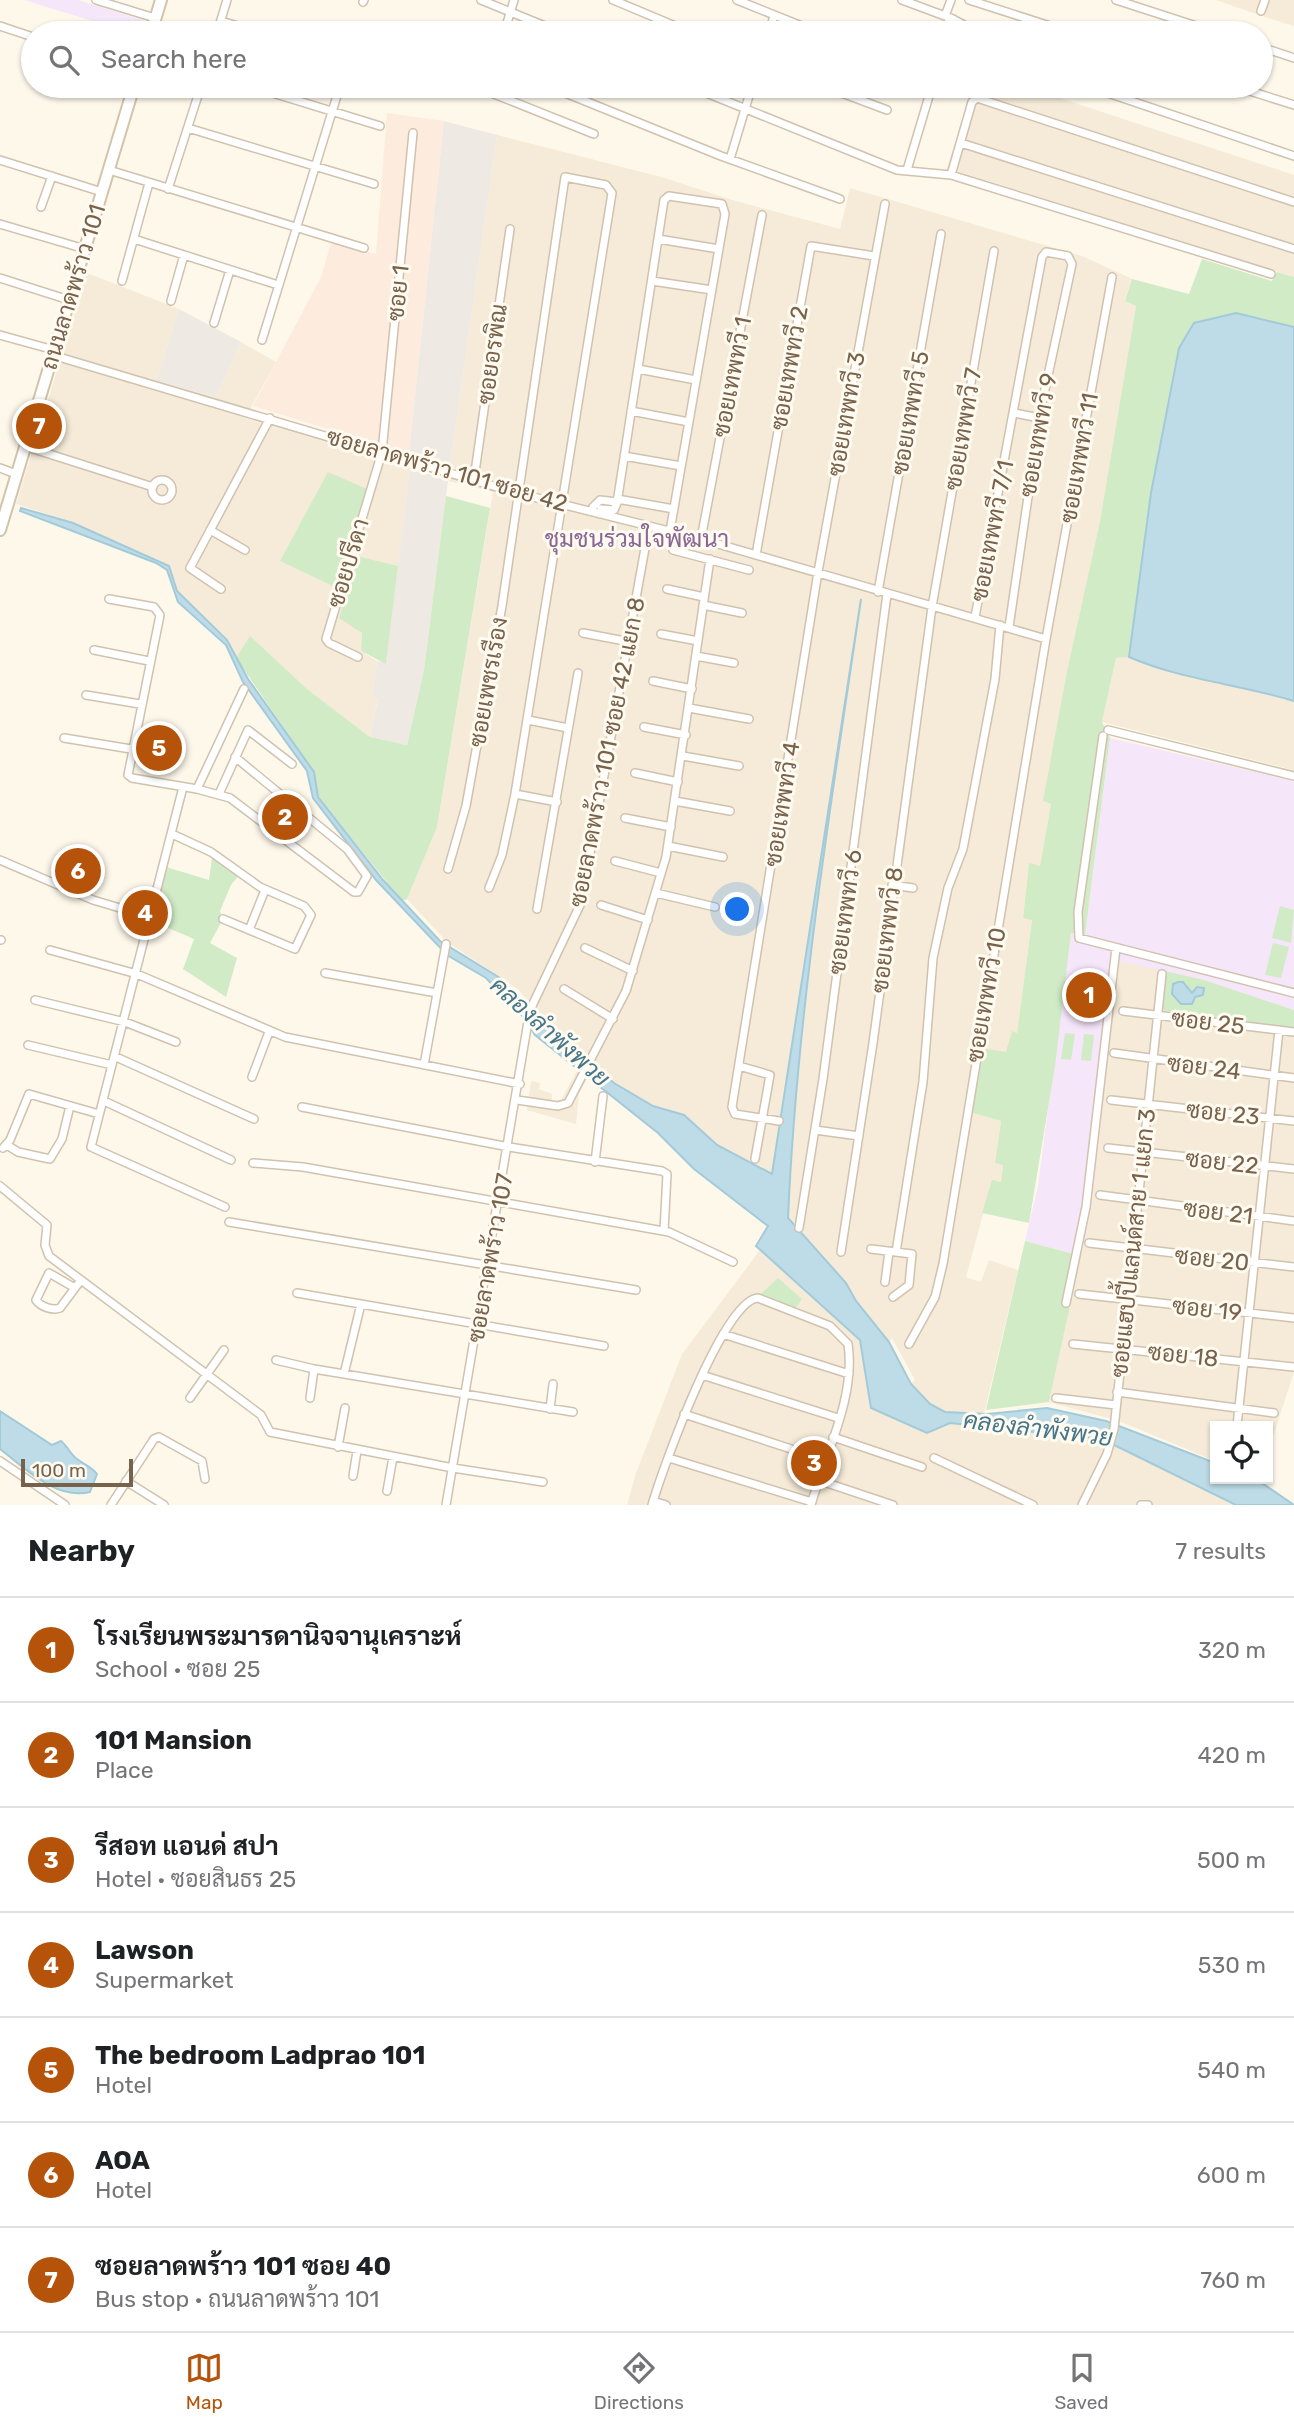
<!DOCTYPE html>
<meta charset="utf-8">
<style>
:root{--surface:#fff;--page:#f2f2f2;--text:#202124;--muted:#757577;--line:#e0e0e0;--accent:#b45309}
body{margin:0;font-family:Rubik,Sarabun,sans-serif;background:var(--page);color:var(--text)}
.controls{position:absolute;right:21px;bottom:21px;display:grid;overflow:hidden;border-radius:0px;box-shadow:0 2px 5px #0004}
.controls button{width:63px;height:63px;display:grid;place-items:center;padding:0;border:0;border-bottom:2px solid var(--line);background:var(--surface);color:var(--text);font:35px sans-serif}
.scale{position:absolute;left:21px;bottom:18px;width:112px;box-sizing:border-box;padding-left:7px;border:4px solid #79624c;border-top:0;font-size:19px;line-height:24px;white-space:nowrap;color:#79624c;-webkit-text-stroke:5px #fffbf1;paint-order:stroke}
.you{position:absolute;left:738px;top:910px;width:24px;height:24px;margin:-18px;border:5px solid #fff;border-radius:50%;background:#1a73e8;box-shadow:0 0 0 10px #1a73e833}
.badge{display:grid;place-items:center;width:46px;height:46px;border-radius:50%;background:var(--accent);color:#fff;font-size:23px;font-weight:700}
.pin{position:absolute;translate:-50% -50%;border:4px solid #fff;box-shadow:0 2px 7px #0006}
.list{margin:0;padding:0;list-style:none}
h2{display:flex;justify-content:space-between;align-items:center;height:91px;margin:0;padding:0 28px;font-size:30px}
h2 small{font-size:23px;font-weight:400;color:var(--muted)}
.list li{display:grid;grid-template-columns:46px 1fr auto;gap:21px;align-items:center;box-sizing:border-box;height:105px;padding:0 28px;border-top:2px solid var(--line)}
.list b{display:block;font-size:26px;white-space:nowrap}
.list p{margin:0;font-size:23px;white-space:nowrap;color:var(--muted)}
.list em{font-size:23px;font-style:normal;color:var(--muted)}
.icon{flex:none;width:38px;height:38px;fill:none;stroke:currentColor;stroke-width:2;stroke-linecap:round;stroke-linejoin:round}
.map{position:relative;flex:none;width:1294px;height:1505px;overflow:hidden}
.search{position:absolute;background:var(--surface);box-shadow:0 2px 5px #0004;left:21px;right:21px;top:21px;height:77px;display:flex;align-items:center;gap:18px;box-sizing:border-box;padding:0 24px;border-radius:38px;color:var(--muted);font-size:26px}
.sheet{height:826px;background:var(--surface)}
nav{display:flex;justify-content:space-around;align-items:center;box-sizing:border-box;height:98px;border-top:2px solid var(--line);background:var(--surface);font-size:19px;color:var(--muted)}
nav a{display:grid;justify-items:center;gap:4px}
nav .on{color:var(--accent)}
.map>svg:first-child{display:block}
.residential{fill:#f5ebd8}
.commercial{fill:#fdebde}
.industrial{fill:#eeeae3}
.education{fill:#f5e6fa}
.green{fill:#d1ebc7}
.water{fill:#bddce7;stroke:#a3cad9;stroke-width:2}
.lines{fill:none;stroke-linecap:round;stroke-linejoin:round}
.street-casing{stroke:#d0c2ae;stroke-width:10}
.secondary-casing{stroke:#d3c3ac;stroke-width:14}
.street{stroke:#fff;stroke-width:7}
.secondary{stroke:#fff;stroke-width:10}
.labels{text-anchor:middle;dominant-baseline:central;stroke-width:6;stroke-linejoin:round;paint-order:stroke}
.street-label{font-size:23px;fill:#79624c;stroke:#fffbf1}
.neighbourhood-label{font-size:24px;fill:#8b6594;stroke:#fffbf1}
.water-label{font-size:24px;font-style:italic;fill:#45768c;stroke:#fffbf1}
</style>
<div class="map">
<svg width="1294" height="1505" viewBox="0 0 1294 1505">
<rect width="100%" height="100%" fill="#fdf8ea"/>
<path class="residential" d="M1216,0H1294V26L1265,17Z
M973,86H1023L1294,175V277L947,168Z
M497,135L665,178L732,200L840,229L850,188L1082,256L1132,279L1125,300L1136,306L1100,521L1067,671L1044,801L1051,804L1040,866L1029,864L1023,917L1032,919L1017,1033L1012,1032L1007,1052L971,1112L1001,1121L995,1162L1003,1164L1001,1182L992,1181L966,1277L981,1282L989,1260L1018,1270L984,1414L945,1412L930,1404L911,1384L915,1380L892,1338L889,1342L856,1301L846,1283L787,1218L772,1174L717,1145L684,1115L653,1106L614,1083L594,1066L579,1094L576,1124L527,1110L531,1081L540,1083L539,1089L552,1094V1101L561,1100L584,1058L549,1029L519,990L447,942L407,899L437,827L493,492L448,481Z
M87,273L179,309L156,381L216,397L241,342L276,362L245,418L410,467L398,566L345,553L367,489L280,561L347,593L362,633L361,651L377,661L372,695L378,698L370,737L307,689L250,637L236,658L227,640L177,591L168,566L68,521L16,504Z
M1129,657L1149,666L1294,701V770L1102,722L1116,658Z
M1119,960L1204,980L1294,1010V1372L1268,1452V1426H1215V1461L1119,1421L1049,1402L1091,1209Z
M760,1250L860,1340L871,1409L927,1433L950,1423L1102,1439L1236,1505H627L635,1476L682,1354Z"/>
<path class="commercial" d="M387,113L444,121L409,454L253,406L321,277L331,243L376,254Z"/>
<path class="industrial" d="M444,121L497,135L450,467L409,454Z
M179,309L241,342L216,397L156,381Z
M410,467L448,481L424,670L407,745L370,737L378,699L372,695L377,661L386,663Z"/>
<path class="education" d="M24,0H78L145,21L142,33H132Z
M1110,738L1294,781V1010L1204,980L1119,961L1091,1209L1081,1256L1025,1241L1038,1186L1071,933L1085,935Z"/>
<path class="green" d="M1202,259L1272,281L1277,272L1294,277V327L1236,313L1151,493L1129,657L1116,658L1102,722L1110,738L1085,935L1071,933L1055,1066L1029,1223L982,1213L992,1180L1001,1182L1003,1165L995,1163L1001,1121L970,1112L981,1048L1006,1052L1012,1031L1017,1033L1032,920L1023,918L1029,863L1040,866L1051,804L1043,801L1067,671L1100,521L1136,306L1125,301L1132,279L1189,294Z
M37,433L56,439L52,452L34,446Z
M328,472L367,489L345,553L398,566L386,664L361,651L362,633L339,618L347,593L280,561Z
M446,496L490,508L437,827L407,899L402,901L318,797L314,772L236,658L250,636L307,689L370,737L407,745L424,670Z
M212,858L239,875L231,885L220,911L223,919L210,943L237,958L226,997L183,969L194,939L152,921L166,867L209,880Z
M1280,906L1294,910L1291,943L1272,938Z
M1273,943L1289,947L1281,978L1265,975Z
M1165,971L1204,980L1294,1010V1028L1161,1010Z
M1065,1033L1075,1034L1071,1060L1061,1059Z
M1084,1034L1094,1035L1091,1061L1081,1060Z
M1025,1241L1081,1256L1049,1402L986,1410Z
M778,1278L802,1299L795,1309L761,1294Z"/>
<path class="water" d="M1236,313L1294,327V701C1239,684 1182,680 1129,657L1151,493L1179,348L1194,323Z
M21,508L73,523L169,566L177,591L227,640L248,679L314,772L318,797L383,880L440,941L500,978L536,1018L614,1083L653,1106L684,1115L717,1145L772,1174L861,599C831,804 797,1010 788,1218L846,1283L856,1301L889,1342L911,1384L930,1404L945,1412L987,1414L1047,1408L1106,1421L1215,1463V1479H1256L1294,1505H1236L1102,1439L950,1423L927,1433L871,1408L860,1340L756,1246L768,1226L694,1169L658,1133L535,1035L525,1019L486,978L447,955L376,880L313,798L307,771L243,682L226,645L178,602L167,570L156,563L20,511Z
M1178,982H1183L1192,993L1197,987L1204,988L1203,995L1195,997L1192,1004H1181L1172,994L1173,984Z
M0,1411L52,1445L61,1441C68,1447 71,1455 77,1459C85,1465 92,1467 97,1474L90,1492C56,1500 26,1469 0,1449Z"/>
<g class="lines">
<defs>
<path id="street" d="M96,0L155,18
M481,0L562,33
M613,0L692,33
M737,0L819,33
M902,0L945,16
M969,0L1072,33
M1116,0L1218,33
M363,2L364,0
M1261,11L1265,0
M945,16L951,0
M951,18L964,25L969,33
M221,21L261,33
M0,26L33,37
M217,33L227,0
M504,33L514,0
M769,33L774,16
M947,33L949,18
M1261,47L1294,58
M250,86L380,126
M474,86L594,134
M548,86L721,156L840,199
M689,86L897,170L951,175L1271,274
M823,86L887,110
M1087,86L1294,156
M1234,86L1294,105
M188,128L374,184
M961,143L1294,249
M730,159L752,86
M0,160L102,192
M109,170L364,248
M907,170L932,86
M951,175L972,102L977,98L1294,202
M168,189L201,86
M41,207L52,176
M0,224L85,249
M134,239L278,285
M658,239L719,249
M0,278L69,300
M122,281L149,183
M652,281L712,290
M171,301L184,255
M214,323L230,270
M0,335L54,350
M262,340L340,86
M52,355L517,493L701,539L1046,639
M638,369L696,380
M631,411L689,422
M1014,413L1040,418
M24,446L153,487
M624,456L681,466
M0,468L16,474
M474,479L510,229
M152 490a10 10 0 1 1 20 0a10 10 0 1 1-20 0Z
M617,499L674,509
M593,512V507L600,500L617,502
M600,514L601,509L614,510L617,503L664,200L669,196L722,204L725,214L670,531
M210,530L245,550
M701,539L762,215
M673,550L749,570
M756,555L811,246L874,256
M221,589L190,568L270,418
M667,589L704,597
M878,592L941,234
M109,599L154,607L160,615L128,775L132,778L197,789L230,798L354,892H358L367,876L347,849L235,757
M703,605L742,613
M975,617L1042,257L1046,252L1068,256L1072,264L1041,408L1009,627
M583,633L630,642
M661,634L698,641
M94,650L149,661
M696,656L734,663
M358,657L329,643L326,639L382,452L413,133
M653,681L692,689
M86,695L140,704
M689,708L749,719
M528,720L568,728
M644,727L686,735
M1108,730L1294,776
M1103,736L1078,912L1079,938L1294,993
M64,738L131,749
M683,756L739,766
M635,773L678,782
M183,787L91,1147L225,1207
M197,789L244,689
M219,794L248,730L292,764
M515,794L557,802
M675,801L730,811
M625,818L671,827
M172,834L211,852L260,887L304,906L311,915L295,949L223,919
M668,846L723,857
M0,860L93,900L150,917
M615,861L661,873
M448,869L466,806L502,606L565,177L606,185L612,193L515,794L502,855L489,888
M892,885L913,888
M656,893L715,907
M601,905L648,920
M537,909L578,673
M249,930L265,890
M0,940H1
M585,948L633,971
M50,950L137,974L285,1037L520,1084
M325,973L437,993
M564,989L613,1019
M35,1000L125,1022L176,1042
M1123,1011L1294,1032
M28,1045L112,1065
M1114,1053L1294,1078
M116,1057L254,1119
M424,1065L446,944
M739,1066L770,1075L755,1159
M252,1077L269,1032
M517,1100L558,1106L568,1103L626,991L666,857L710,559
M1111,1100L1294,1121
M104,1101L231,1160
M302,1107L509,1147L662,1171L667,1174L664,1231
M779,1121L735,1114L732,1107L818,572L885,204
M815,1130L859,1136
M7,1145L18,1152L50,1159L62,1139L70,1106
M3,1148L10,1140L29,1094L99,1114
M1108,1148L1294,1169
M595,1162L603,1096
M253,1163L303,1167L669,1232L733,1262
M0,1186L47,1225L45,1245L49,1256L261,1415L270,1432L453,1468L543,1482
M1100,1195L1294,1221
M229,1222L636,1290
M799,1228L823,1079L887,594
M1089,1243L1294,1267
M871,1249L912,1254L909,1285L893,1297
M841,1252L873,1043L932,607L994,251
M896,1252L923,1082L933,958L948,888L963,849L995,679L1000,625
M885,1282L889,1252
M75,1288L49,1273L36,1300C41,1307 53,1311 60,1308L81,1280
M297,1293L604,1346
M1079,1294L1294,1318
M1066,1303L1086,1207L1116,948
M723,1334L849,1374
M909,1344L935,1297L943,1264L1046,639L1112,277
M1073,1344L1293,1367
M276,1360L314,1369L573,1412
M344,1374L361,1304
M702,1375L838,1418
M1117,1392L1274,1413
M190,1398L224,1350
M310,1398L314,1369
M1056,1398L1116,1405
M550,1409L553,1384
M684,1414L825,1460
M1237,1426L1279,1030
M833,1437L922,1467
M338,1447L345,1408
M669,1458L812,1502
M934,1458L1033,1505
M0,1461L65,1505
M353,1476L357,1451
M818,1480L893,1505
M126,1481L164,1505
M387,1491L393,1457
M653,1501L666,1505
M111,1505L154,1439L159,1437L202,1461L205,1479
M446,1505L530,1010L581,903L649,526
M652,1505C662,1470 723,1300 758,1298L830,1326L848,1344C856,1398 825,1454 811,1505
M1082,1505L1107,1454L1114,1429L1162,974
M1141,1505H1148"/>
<path id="secondary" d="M151,33L161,0
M0,530L134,86"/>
</defs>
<use href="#street" class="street-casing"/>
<use href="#secondary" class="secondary-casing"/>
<use href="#street" class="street"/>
<use href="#secondary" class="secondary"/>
</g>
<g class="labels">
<g class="street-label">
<text transform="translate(73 287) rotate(-73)">ถนนลาดพร้าว 101</text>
<text transform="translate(398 293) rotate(-84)">ซอย 1</text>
<text transform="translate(492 354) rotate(-82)">ซอยอรพิณ</text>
<text transform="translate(789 368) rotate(-80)">ซอยเทพทวี 2</text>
<text transform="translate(732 377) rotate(-79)">ซอยเทพทวี 1</text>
<text transform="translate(910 413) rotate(-80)">ซอยเทพทวี 5</text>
<text transform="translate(846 414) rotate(-80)">ซอยเทพทวี 3</text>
<text transform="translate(963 429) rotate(-80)">ซอยเทพทวี 7</text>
<text transform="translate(1038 435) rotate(-80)">ซอยเทพทวี 9</text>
<text transform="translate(1079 458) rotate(-80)">ซอยเทพทวี 11</text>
<text transform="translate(447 470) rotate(16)">ซอยลาดพร้าว 101 ซอย 42</text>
<text transform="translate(992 531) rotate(-79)">ซอยเทพทวี 7/1</text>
<text transform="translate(348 563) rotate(-73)">ซอยปรีดา</text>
<text transform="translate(488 682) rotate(-80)">ซอยเพชรเรือง</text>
<text transform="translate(607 752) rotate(-79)">ซอยลาดพร้าว 101 ซอย 42 แยก 8</text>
<text transform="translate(782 804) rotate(-81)">ซอยเทพทวี 4</text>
<text transform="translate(845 912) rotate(-82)">ซอยเทพทวี 6</text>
<text transform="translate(887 930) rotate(-83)">ซอยเทพทวี 8</text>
<text transform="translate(986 995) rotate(-80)">ซอยเทพทวี 10</text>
<text transform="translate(1208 1022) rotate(7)">ซอย 25</text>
<text transform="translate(1204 1067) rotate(7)">ซอย 24</text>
<text transform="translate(1223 1113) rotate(6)">ซอย 23</text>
<text transform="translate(1222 1162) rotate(6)">ซอย 22</text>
<text transform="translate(1218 1212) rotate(7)">ซอย 21</text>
<text transform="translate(1133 1243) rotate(-84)">ซอยแฮปปี้แลนด์สาย 1 แยก 3</text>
<text transform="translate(490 1258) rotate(-80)">ซอยลาดพร้าว 107</text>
<text transform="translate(1212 1259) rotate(6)">ซอย 20</text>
<text transform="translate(1207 1309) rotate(6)">ซอย 19</text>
<text transform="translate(1183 1355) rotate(6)">ซอย 18</text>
</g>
<g class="neighbourhood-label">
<text x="637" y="539">ชุมชนร่วมใจพัฒนา</text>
</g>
<g class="water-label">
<text transform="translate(550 1032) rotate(42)">คลองลำพังพวย</text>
<text transform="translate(1038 1429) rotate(7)">คลองลำพังพวย</text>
</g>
</g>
</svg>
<div class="controls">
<button><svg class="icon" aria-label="locate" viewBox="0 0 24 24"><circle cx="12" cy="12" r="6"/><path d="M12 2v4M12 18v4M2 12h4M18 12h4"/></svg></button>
</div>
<div class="scale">100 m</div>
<div class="you"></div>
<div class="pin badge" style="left:1089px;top:995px">1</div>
<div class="pin badge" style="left:285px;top:817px">2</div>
<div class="pin badge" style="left:814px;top:1463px">3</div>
<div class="pin badge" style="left:145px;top:913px">4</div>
<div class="pin badge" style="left:159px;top:748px">5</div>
<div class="pin badge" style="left:78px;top:871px">6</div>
<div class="pin badge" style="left:39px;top:426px">7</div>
<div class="search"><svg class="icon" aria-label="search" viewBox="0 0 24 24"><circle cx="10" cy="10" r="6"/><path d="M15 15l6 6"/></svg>Search here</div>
</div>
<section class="sheet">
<h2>Nearby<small>7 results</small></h2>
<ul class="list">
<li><span class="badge">1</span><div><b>โรงเรียนพระมารดานิจจานุเคราะห์</b><p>School · ซอย 25</p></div><em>320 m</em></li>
<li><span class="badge">2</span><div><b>101 Mansion</b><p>Place</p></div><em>420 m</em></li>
<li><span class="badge">3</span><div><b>รีสอท แอนด่ สปา</b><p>Hotel · ซอยสินธร 25</p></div><em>500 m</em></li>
<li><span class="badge">4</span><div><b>Lawson</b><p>Supermarket</p></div><em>530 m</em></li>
<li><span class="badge">5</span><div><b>The bedroom Ladprao 101</b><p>Hotel</p></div><em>540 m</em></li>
<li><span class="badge">6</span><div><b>AOA</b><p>Hotel</p></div><em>600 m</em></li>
<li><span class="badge">7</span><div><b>ซอยลาดพร้าว 101 ซอย 40</b><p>Bus stop · ถนนลาดพร้าว 101</p></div><em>760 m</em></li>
</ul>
</section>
<nav>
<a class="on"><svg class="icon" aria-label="map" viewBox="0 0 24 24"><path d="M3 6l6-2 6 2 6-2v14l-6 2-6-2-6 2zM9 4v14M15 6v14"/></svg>Map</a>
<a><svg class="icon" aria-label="directions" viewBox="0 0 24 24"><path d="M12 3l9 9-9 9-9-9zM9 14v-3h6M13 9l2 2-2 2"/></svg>Directions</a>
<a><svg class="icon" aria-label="saved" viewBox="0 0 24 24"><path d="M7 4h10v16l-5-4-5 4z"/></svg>Saved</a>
</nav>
